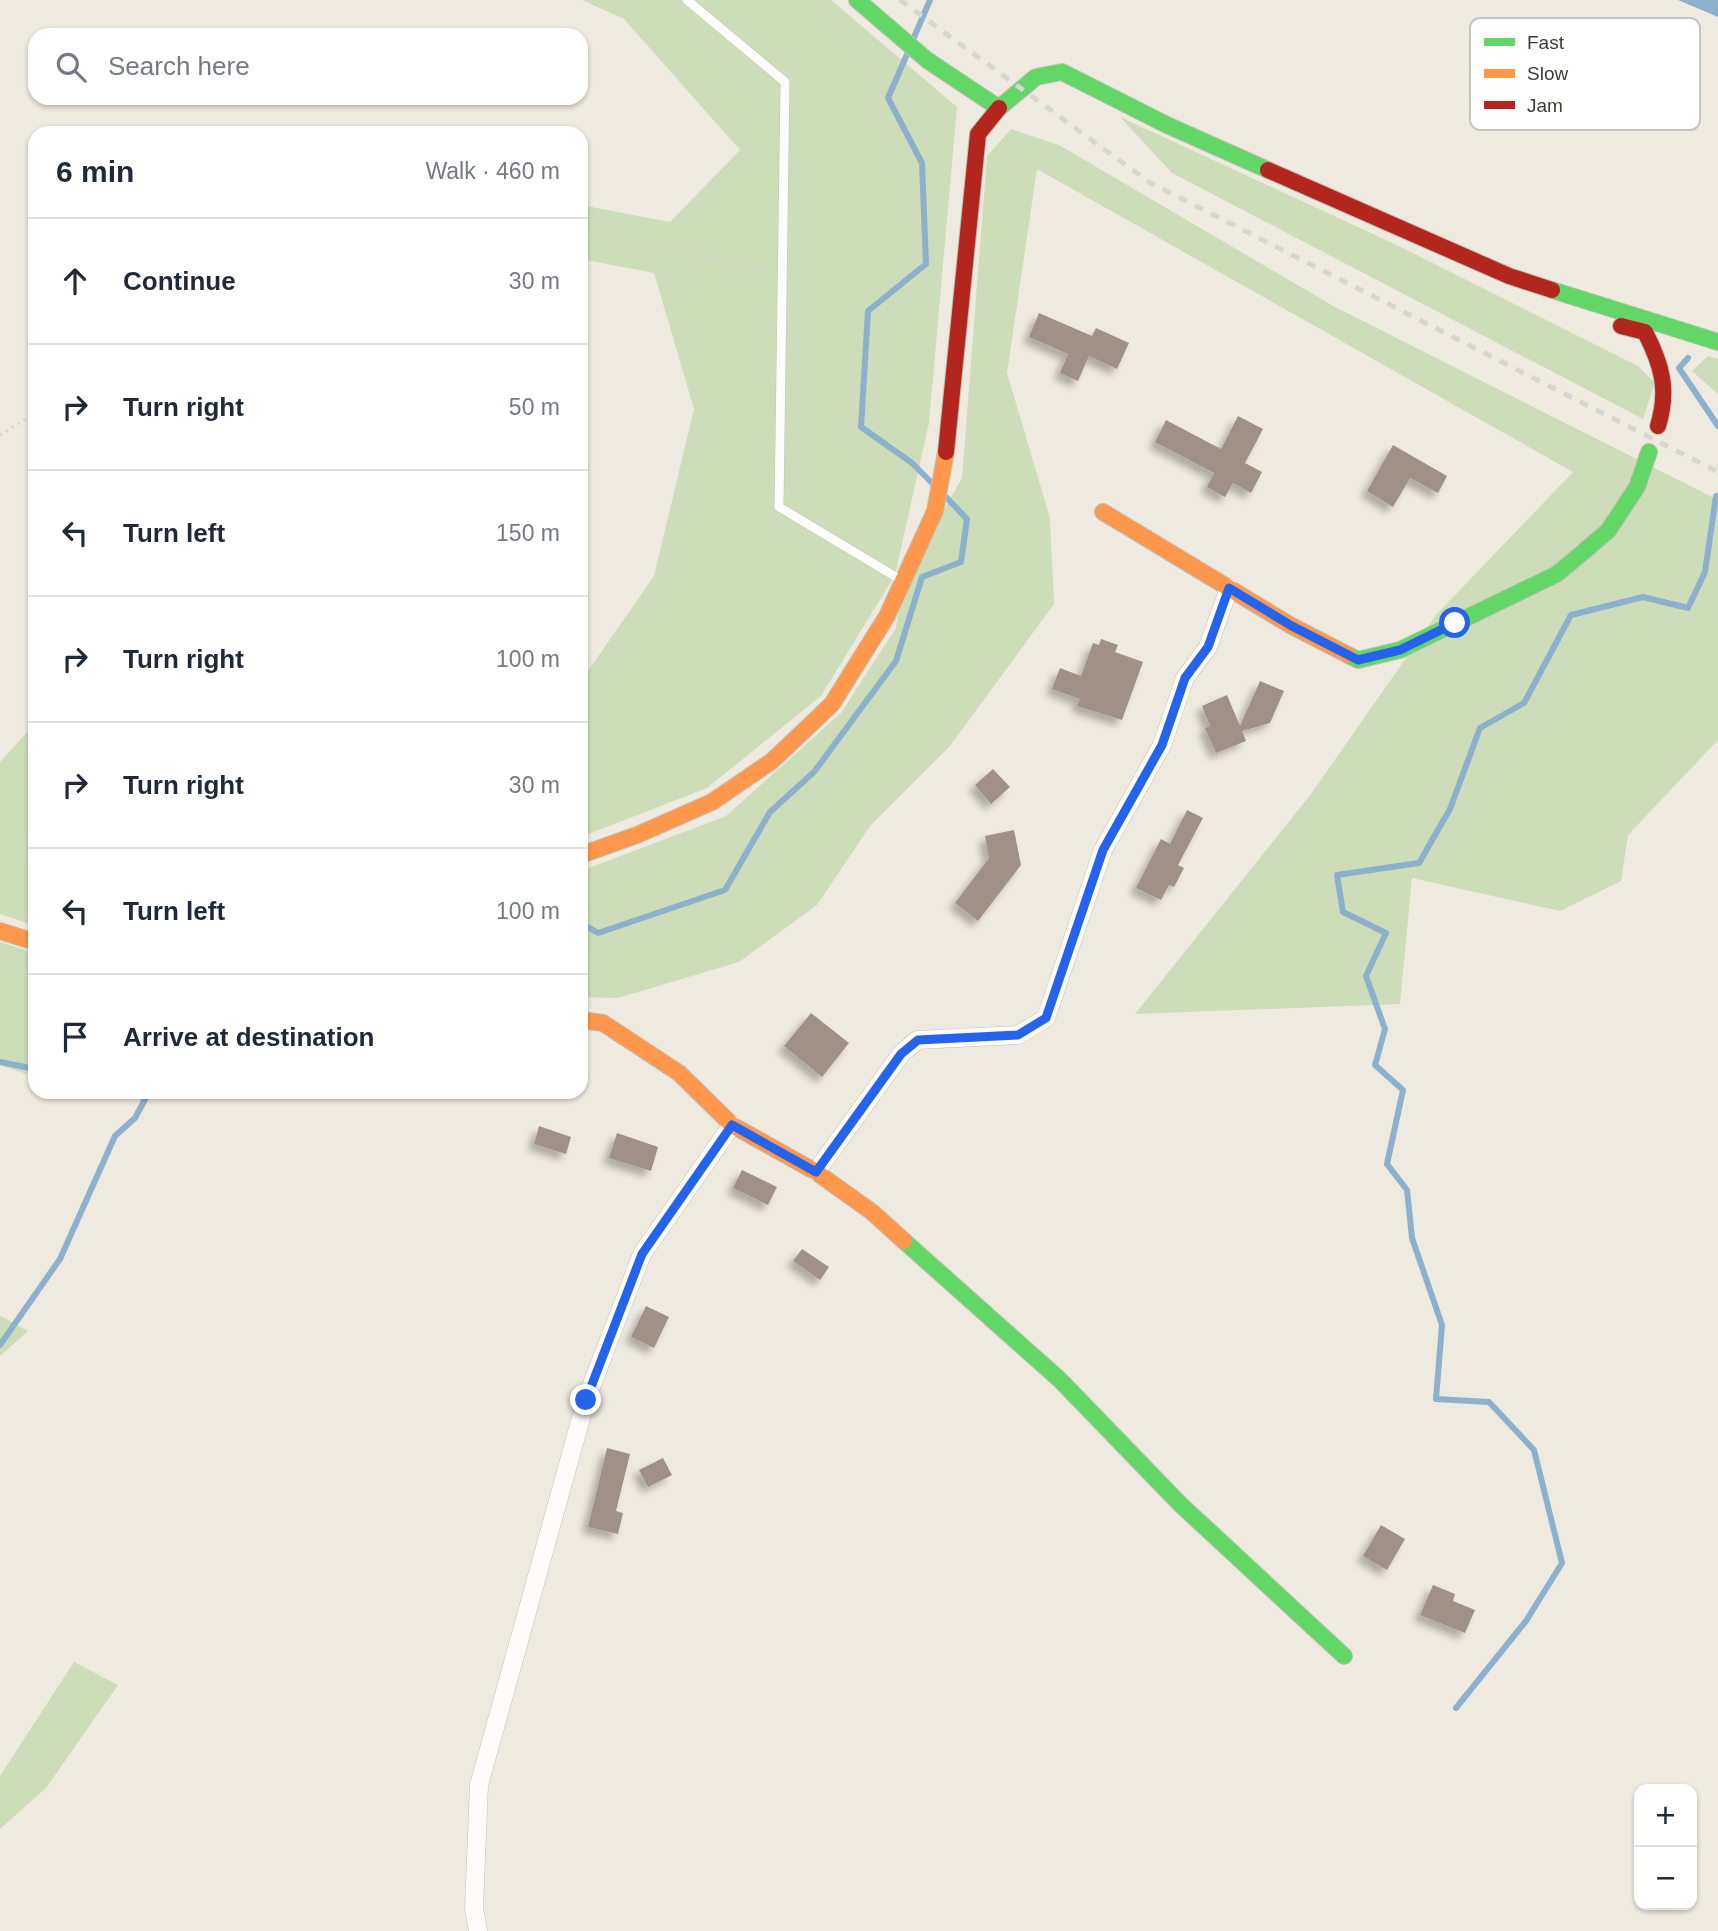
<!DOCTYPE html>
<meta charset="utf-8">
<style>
:root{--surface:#fff;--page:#f2f2f3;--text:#1f2937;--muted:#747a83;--line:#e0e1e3}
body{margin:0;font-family:Arial,sans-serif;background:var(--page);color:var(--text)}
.controls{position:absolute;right:21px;bottom:21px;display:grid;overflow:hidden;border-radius:14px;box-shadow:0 2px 5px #0004}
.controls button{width:63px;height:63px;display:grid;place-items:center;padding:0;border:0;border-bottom:2px solid var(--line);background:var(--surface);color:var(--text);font:35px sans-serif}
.stop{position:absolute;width:21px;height:21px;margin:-16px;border:5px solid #2563eb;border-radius:50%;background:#fff}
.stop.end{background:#2563eb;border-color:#fff;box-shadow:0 2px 7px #0008}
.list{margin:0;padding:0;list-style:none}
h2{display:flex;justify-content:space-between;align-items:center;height:91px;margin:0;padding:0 28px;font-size:30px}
h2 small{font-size:23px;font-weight:400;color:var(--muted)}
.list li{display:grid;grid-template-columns:46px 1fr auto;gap:21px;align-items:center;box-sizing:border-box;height:126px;padding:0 28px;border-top:2px solid var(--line)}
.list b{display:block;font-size:26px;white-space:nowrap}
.list em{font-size:23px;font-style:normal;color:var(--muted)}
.icon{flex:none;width:38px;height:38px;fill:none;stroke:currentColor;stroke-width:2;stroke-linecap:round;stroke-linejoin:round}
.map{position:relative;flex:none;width:1718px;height:1931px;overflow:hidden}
.search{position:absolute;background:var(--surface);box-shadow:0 2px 5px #0004;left:28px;top:28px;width:560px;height:77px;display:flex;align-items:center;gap:18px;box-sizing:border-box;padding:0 24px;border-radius:21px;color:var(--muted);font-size:26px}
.panel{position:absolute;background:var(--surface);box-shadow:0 2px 5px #0004;left:28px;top:126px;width:560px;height:973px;border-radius:21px}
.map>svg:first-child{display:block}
.green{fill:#cdddba}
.water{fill:#8db1cd}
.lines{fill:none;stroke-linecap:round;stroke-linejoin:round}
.stream{stroke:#8db1cd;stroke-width:6}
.building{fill:#9f9188;filter:url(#shadow)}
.lane-casing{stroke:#c4c0b7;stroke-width:10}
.street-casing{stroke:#c4c0b7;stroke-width:19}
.fast-casing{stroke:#c4c0b7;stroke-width:18}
.slow-casing{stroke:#c4c0b7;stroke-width:18}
.jam-casing{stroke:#c4c0b7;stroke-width:18}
.path{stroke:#d5d4d1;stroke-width:3.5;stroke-dasharray:2 5;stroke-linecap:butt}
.lane{stroke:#fdfcfa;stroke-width:9}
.street{stroke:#fdfcfa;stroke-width:18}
.fast{stroke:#63d668;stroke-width:16}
.slow{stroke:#ff974d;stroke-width:16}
.jam{stroke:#b3261e;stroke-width:16}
.rail{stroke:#d7d6d3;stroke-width:5;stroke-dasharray:9 9;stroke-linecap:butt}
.route{stroke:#2563eb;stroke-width:9}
.key{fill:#fff;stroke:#c5c4c2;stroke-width:2}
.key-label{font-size:19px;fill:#3e3b33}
</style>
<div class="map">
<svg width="1718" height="1931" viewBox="0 0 1718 1931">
<defs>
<filter id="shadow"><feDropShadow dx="-6" dy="6" stdDeviation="3.5" flood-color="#0004"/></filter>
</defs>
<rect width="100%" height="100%" fill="#efeadf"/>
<path class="green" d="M582,0H831L957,107L929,423L895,575L821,696L707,788L581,837V681L654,576L694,409L654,273L581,259V205L670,222L740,150L624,19Z
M1120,117L1399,246L1638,366L1655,383L1643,419L1172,173Z
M1011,129L1059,145L1335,307L1718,500V740L1628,835L1621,881L1560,911L1412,878L1400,1004L1135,1014L1311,794L1436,615L1573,472L1037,169L1007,373L1050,518L1054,604L950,746L870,826L817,905L739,962L618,998L581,997V871L726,816L841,713L896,628L903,581L962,478L987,156Z
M1708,356L1718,359V394L1692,371Z
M29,730L35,737V926L0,914V762Z
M0,942L35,953V1060L26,1074L0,1065Z
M1,1316L28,1331L0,1356V1317Z
M74,1662L118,1685L46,1788L0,1829V1776Z"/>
<path class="water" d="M1678,0H1718V17Z"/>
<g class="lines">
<path class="stream" d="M912,42L930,0
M908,52L888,98L922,163L926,264L868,311L861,427L912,463L933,484
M1688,358L1679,368L1718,426
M581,923L598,933L725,890L770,812L814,772L896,661L922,577L961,562L967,519L946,497
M0,1062L35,1069
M0,1345L60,1259L115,1136L135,1118L149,1092
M1456,1708L1526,1621L1562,1563L1534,1450L1489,1402L1436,1399L1442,1325L1412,1238L1407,1190L1387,1164L1403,1090L1375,1065L1385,1029L1366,976L1386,933L1343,912L1337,875L1419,863L1450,809L1480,728L1524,703L1571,615L1643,597L1688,608L1705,572L1716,496"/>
</g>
<path class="building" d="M1039,313L1092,336L1096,328L1129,343L1117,369L1089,356L1078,381L1060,373L1068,354L1029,337Z
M1238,416L1263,429L1245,463L1262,472L1251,493L1233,483L1225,497L1207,487L1214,473L1155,442L1166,420L1221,449Z
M1393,445L1447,476L1438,493L1410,478L1393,507L1367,491Z
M1101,639L1118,645L1115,652L1143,662L1122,720L1077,706L1080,699L1052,689L1060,668L1081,676L1093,643L1099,645Z
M1260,681L1284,691L1270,723L1242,731L1246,741L1216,753L1205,728L1210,726L1202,706L1227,695L1240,726Z
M993,769L1010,787L991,804L975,785Z
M1187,810L1203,818L1178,865L1184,868L1174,887L1169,885L1161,900L1136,888L1161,839L1170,844Z
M1014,830L1021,865L978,921L955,903L989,858L985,836Z
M811,1013L849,1043L822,1077L784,1046Z
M539,1126L571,1137L566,1154L534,1144Z
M617,1133L658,1147L651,1171L609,1158Z
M742,1170L777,1187L768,1205L733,1188Z
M802,1249L829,1267L820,1280L793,1261Z
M646,1306L669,1317L654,1348L631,1337Z
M607,1448L630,1454L616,1511L623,1513L618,1534L588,1527Z
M663,1458L672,1475L648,1487L639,1470Z
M1381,1525L1405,1539L1387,1570L1363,1556Z
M1433,1585L1455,1594L1453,1601L1475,1610L1465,1633L1420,1615Z"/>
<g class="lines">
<defs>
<path id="lane" d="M687,0L785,82L779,507L901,580"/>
<path id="street" d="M816,1172L901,1054L917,1040L1018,1035L1046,1018L1103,850L1162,745L1185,678L1208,647L1229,588
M478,1931L474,1908L479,1785L586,1400L642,1254L732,1125"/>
<path id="fast" d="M857,0L927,60L999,108L1036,77L1062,72L1167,125L1268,170
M1552,290L1718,342
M1348,655L1358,660L1400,650L1557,574L1608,531L1637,487L1649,452
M904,1241L1060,1380L1180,1504L1344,1656"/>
<path id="slow" d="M1103,512L1290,625L1348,655
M581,855L637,835L712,802L772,761L832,704L887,616L935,511L946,452
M0,931L35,942
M581,1020L603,1023L679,1073L732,1125L816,1172L872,1212L904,1241"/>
<path id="jam" d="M1268,170L1509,276L1552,290
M1621,326L1645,332C1662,365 1669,390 1658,426
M946,452L978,134L999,108"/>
</defs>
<use href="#lane" class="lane-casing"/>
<use href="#street" class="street-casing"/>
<use href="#fast" class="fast-casing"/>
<use href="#slow" class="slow-casing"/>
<use href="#jam" class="jam-casing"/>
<path class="path" d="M581,232L770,272
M0,435L35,413"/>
<use href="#lane" class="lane"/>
<use href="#street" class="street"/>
<use href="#fast" class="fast"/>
<use href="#slow" class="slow"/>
<use href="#jam" class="jam"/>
<path class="rail" d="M900,0L1149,182L1718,472"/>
</g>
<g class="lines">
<path class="route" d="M586,1400L642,1254L732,1125L816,1172L901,1054L918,1040L1018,1035L1046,1018L1103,850L1162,745L1185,678L1208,647L1229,588L1290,625L1358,660L1400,650L1455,623"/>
</g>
<rect x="1470" y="18" width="230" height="112" rx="10" class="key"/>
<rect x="1484" y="38" width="31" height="8" fill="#63d668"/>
<rect x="1484" y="69" width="31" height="9" fill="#ff974d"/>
<rect x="1484" y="101" width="31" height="8" fill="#b3261e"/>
<g class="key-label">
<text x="1527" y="49">Fast</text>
<text x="1527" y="80">Slow</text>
<text x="1527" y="112">Jam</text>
</g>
</svg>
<div class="controls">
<button>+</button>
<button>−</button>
</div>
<div class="stop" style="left:1455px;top:623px"></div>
<div class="stop end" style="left:586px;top:1400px"></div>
<div class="search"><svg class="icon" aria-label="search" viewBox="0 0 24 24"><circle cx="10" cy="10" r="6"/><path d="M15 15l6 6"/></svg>Search here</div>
<section class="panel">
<h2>6 min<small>Walk · 460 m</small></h2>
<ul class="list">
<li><svg class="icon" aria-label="ahead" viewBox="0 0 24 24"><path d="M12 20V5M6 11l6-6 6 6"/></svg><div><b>Continue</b></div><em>30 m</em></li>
<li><svg class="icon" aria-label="right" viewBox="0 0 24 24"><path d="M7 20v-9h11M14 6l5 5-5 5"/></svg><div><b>Turn right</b></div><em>50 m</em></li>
<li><svg class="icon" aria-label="left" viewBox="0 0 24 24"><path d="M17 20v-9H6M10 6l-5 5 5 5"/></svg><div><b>Turn left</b></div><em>150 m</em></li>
<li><svg class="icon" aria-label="right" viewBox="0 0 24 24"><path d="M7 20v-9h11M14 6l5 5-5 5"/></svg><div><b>Turn right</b></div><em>100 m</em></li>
<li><svg class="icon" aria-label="right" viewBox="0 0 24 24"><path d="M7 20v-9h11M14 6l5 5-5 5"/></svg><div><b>Turn right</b></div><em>30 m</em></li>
<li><svg class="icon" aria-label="left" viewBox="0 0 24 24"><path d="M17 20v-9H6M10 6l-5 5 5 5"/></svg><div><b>Turn left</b></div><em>100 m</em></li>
<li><svg class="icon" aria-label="arrive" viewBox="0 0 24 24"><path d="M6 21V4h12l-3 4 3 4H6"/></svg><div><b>Arrive at destination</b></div></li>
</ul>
</section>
</div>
